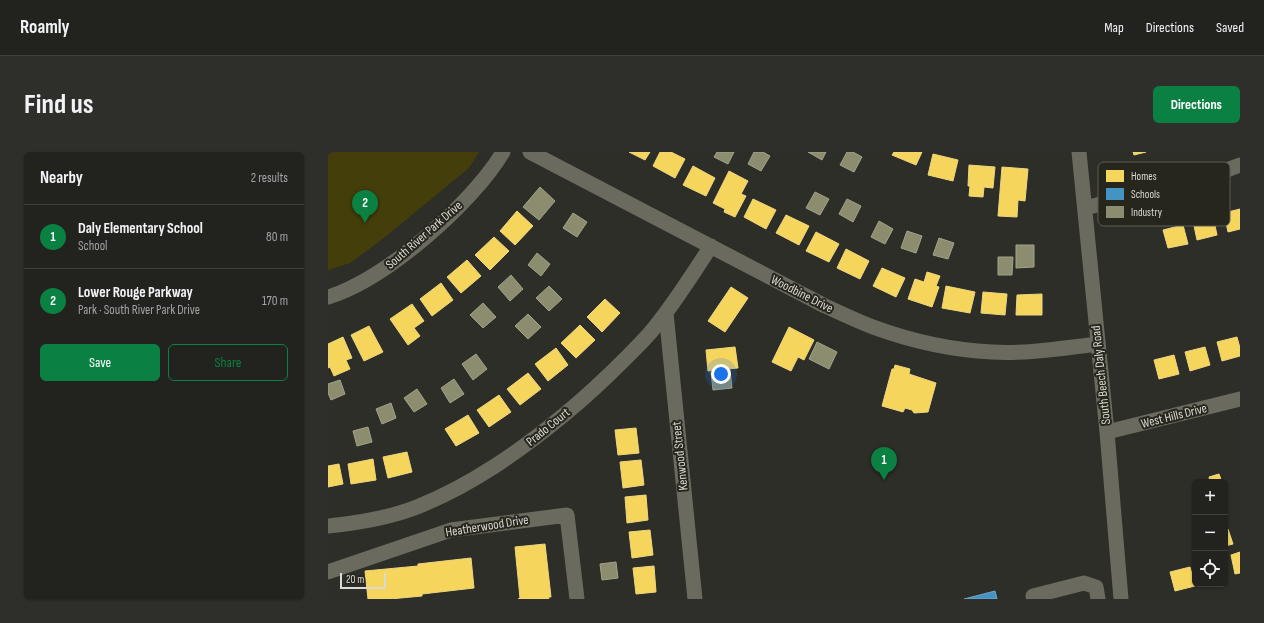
<!DOCTYPE html>
<meta charset="utf-8">
<style>
:root{--surface:#22221e;--page:#2e2f2b;--text:#f1f3f6;--muted:#a2a4a4;--line:#3f3f3c;--accent:#0b8043}
body{margin:0;font-family:"Sofia Sans Condensed",sans-serif;background:var(--page);color:var(--text)}
.controls{position:absolute;right:12px;bottom:12px;display:grid;overflow:hidden;border-radius:6px;box-shadow:0 1px 3px #0004}
.controls button{width:36px;height:36px;display:grid;place-items:center;padding:0;border:0;border-bottom:1px solid var(--line);background:var(--surface);color:var(--text);font:20px sans-serif}
.scale{position:absolute;left:12px;bottom:10px;width:46px;box-sizing:border-box;padding-left:4px;border:2px solid #dad9d3;border-top:0;font-size:11px;line-height:14px;white-space:nowrap;color:#dad9d3;-webkit-text-stroke:3px #27261d;paint-order:stroke}
.you{position:absolute;left:393px;top:222px;width:14px;height:14px;margin:-10px;border:3px solid #fff;border-radius:50%;background:#1a73e8;box-shadow:0 0 0 6px #1a73e833}
.badge{display:grid;place-items:center;width:26px;height:26px;border-radius:50%;background:var(--accent);color:#fff;font-size:13px;font-weight:700}
.pin{position:absolute;translate:-50% -33px;filter:drop-shadow(0 1px 2px #0008)}
.pin::after{content:'';position:absolute;top:21px;width:14px;height:12px;background:inherit;clip-path:polygon(0 0,100% 0,50% 100%)}
.list{margin:0;padding:0;list-style:none}
h2{display:flex;justify-content:space-between;align-items:center;height:52px;margin:0;padding:0 16px;font-size:17px}
h2 small{font-size:13px;font-weight:400;color:var(--muted)}
.list li{display:grid;grid-template-columns:26px 1fr auto;gap:12px;align-items:center;box-sizing:border-box;height:64px;padding:0 16px;border-top:1px solid var(--line)}
.list b{display:block;font-size:15px;white-space:nowrap}
.list p{margin:0;font-size:13px;white-space:nowrap;color:var(--muted)}
.list em{font-size:13px;font-style:normal;color:var(--muted)}
.actions{display:flex;gap:8px;padding:12px 16px}
.actions a{flex:1;padding:9px 0;border:1px solid var(--accent);border-radius:6px;text-align:center;font-size:14px;color:var(--accent)}
.actions .main{background:var(--accent);color:#fff}
.icon{flex:none;width:22px;height:22px;fill:none;stroke:currentColor;stroke-width:2;stroke-linecap:round;stroke-linejoin:round}
.map{position:relative;flex:none;width:912px;height:447px;overflow:hidden;border-radius:6px}
header{display:flex;align-items:center;gap:24px;box-sizing:border-box;height:56px;padding:0 20px;background:var(--surface);border-bottom:1px solid var(--line)}
header strong{font-size:19px}
nav{display:flex;gap:22px;margin-inline-start:auto;font-size:14px}
.intro{display:flex;align-items:center;justify-content:space-between;box-sizing:border-box;height:96px;padding:0 24px}
h1{margin:0;font-size:28px}
.button{padding:10px 18px;border-radius:6px;background:var(--accent);color:#fff;font-size:14px;font-weight:700}
main{display:flex;gap:24px;padding:0 24px}
aside{flex:1;background:var(--surface);border-radius:6px;box-shadow:0 1px 3px #0004}
.map>svg:first-child{display:block}
.green{fill:#443f0a}
.homes{fill:#f6d55c;stroke:#eed680}
.schools{fill:#4393c3;stroke:#70a8c8}
.industry{fill:#8c8c6e;stroke:#a3a38c}
.lines{fill:none;stroke-linecap:round;stroke-linejoin:round}
.minor{stroke:#6a6a5e;stroke-width:15}
.labels{text-anchor:middle;dominant-baseline:central;stroke-width:4;stroke-linejoin:round;paint-order:stroke}
.street-label{font-size:13px;fill:#dad9d3;stroke:#27261d}
.key{fill:#27261d;stroke:#5d5c54;stroke-width:1}
.key-label{font-size:11px;fill:#dad9d3}
</style>
<header>
<strong>Roamly</strong>
<nav><a>Map</a><a>Directions</a><a>Saved</a></nav>
</header>
<div class="intro"><h1>Find us</h1><a class="button">Directions</a></div>
<main>
<aside>
<h2>Nearby<small>2 results</small></h2>
<ul class="list">
<li><span class="badge">1</span><div><b>Daly Elementary School</b><p>School</p></div><em>80 m</em></li>
<li><span class="badge">2</span><div><b>Lower Rouge Parkway</b><p>Park · South River Park Drive</p></div><em>170 m</em></li>
</ul>
<div class="actions"><a class="main">Save</a><a>Share</a></div>
</aside>
<div class="map">
<svg width="912" height="447" viewBox="0 0 912 447">
<rect width="100%" height="100%" fill="#2e2e28"/>
<path class="green" d="M0,0H151L141,16L52,89L22,111L0,118Z"/>
<path class="homes" d="M301,0H322L317,8Z
M332,0H343L357,7L347,26L325,14Z
M566,0H594L588,13L564,3Z
M805,0H818L806,3Z
M605,2L630,8L625,29L600,23Z
M641,13L667,15L665,36L656,35L655,45L641,44L642,34H640Z
M365,14L387,26L378,44L355,33Z
M674,15L700,17L697,49L690,48L689,65L670,64Z
M401,19L420,29L413,42L418,44L407,65L396,60L397,57L385,51Z
M425,47L448,58L438,77L416,65Z
M912,57V77L900,80L896,61Z
M189,59L205,74L187,93L172,79Z
M458,63L481,74L471,93L448,81Z
M885,64L889,83L869,88L865,69Z
M855,73L860,92L840,96L835,78Z
M488,80L511,92L501,110L478,99Z
M166,85L181,99L162,118L147,103Z
M518,97L541,109L532,127L509,116Z
M139,108L153,124L133,141L119,125Z
M554,116L577,126L568,145L545,134Z
M599,120L612,124L608,134L611,135L604,155L580,147L587,127L596,130Z
M113,131L125,148L104,164L92,147Z
M618,134L647,140L642,161L614,156Z
M403,135L420,146L397,180L380,169Z
M655,140L679,142L677,163L653,161Z
M714,142V163H688L689,143Z
M277,147L292,161L274,180L259,165Z
M84,152L96,169L86,176L92,184L80,193L62,167Z
M252,173L267,188L248,206L233,191Z
M41,174L55,200L36,209L23,183Z
M461,175L486,188L476,208L470,205L463,219L444,210Z
M15,185L24,206L18,208L22,217L6,224L2,215L0,216V192Z
M909,185L912,196V204L894,209L889,190Z
M407,195L410,216L380,219L378,198Z
M877,195L882,213L862,219L857,200Z
M228,196L240,213L220,229L207,212Z
M846,203L851,222L831,227L826,208Z
M567,213L582,217L581,222L608,231L600,260L586,261L584,258L577,256L575,260L554,254L564,217H566Z
M200,221L213,237L192,253L179,237Z
M171,243L183,260L161,275L149,258Z
M140,263L151,281L128,294L117,277Z
M308,276L311,301L290,303L287,278Z
M79,300L84,320L60,326L55,305Z
M45,307L48,328L23,332L20,312Z
M313,308L316,333L295,336L292,310Z
M11,312L15,332L0,335V314Z
M891,322L894,330H882L881,325Z
M318,343L320,368L299,371L297,345Z
M897,377H900L905,392L897,394Z
M322,378L325,403L304,406L301,380Z
M217,392L223,445H220L221,447H190L192,446L187,395Z
M912,400V421L907,422L903,403Z
M143,406L146,436L94,442V444L62,447H40L37,419L90,414V412Z
M326,414L328,440L308,442L305,416Z
M862,415L867,434L847,439L842,420Z"/>
<path class="schools" d="M667,439L669,447H636Z"/>
<path class="industry" d="M389,0H406L400,12L386,5Z
M426,0H435L442,4L433,19L420,12Z
M480,0H498L494,8Z
M519,0H525L534,5L526,20L512,13Z
M212,35L227,49L211,68L195,55Z
M487,40L501,47L492,63L478,56Z
M519,47L533,54L525,70L511,62Z
M245,61L259,70L249,85L235,76Z
M551,69L565,77L557,92L543,85Z
M579,79L594,84L588,101L573,96Z
M611,86L626,91L620,107L605,103Z
M688,93H706V115L688,116Z
M209,101L222,112L213,124L200,113Z
M670,105H685L684,123H670Z
M183,123L195,137L182,149L170,135Z
M221,134L234,147L221,159L208,146Z
M155,151L168,165L155,176L142,163Z
M200,162L213,175L200,187L187,174Z
M489,190L509,200L501,217L481,207Z
M148,202L159,217L145,228L134,212Z
M402,218L404,236L385,238L383,220Z
M126,227L136,242L122,251L113,236Z
M12,228L17,242L3,248L0,241V232Z
M89,237L99,252L86,260L76,246Z
M63,251L68,266L54,272L48,257Z
M40,275L44,290L29,294L25,279Z
M288,410L290,426L274,428L272,412Z"/>
<g class="lines">
<path class="minor" d="M202,0L497,154C513,161 529,169 545,175C583,189 623,198 664,200C699,202 735,196 770,192
M751,0L779,280L793,447
M757,56L880,25L912,13
M0,145C57,128 145,51 175,0
M338,161L367,447
M779,280L912,247
M0,374C30,371 61,366 89,355C144,333 192,299 237,262C259,244 279,225 299,205C307,197 315,189 322,181C345,154 364,123 383,94
M0,420L123,378L239,363L249,447
M705,444L756,431L768,435L770,447"/>
</g>
<g class="labels">
<g class="street-label">
<text transform="translate(96 83) rotate(-41)">South River Park Drive</text>
<text transform="translate(474 142) rotate(27)">Woodbine Drive</text>
<text transform="translate(773 223) rotate(-96)">South Beech Daly Road</text>
<text transform="translate(846 264) rotate(-14)">West Hills Drive</text>
<text transform="translate(220 275) rotate(-39)">Prado Court</text>
<text transform="translate(352 304) rotate(-96)">Kenwood Street</text>
<text transform="translate(159 374) rotate(-9)">Heatherwood Drive</text>
</g>
</g>
<rect x="770" y="10" width="132" height="64" rx="6" class="key"/>
<rect x="778" y="18" width="18" height="12" fill="#f6d55c"/>
<rect x="778" y="36" width="18" height="12" fill="#4393c3"/>
<rect x="778" y="54" width="18" height="12" fill="#8c8c6e"/>
<g class="key-label">
<text x="803" y="28">Homes</text>
<text x="803" y="46">Schools</text>
<text x="803" y="64">Industry</text>
</g>
</svg>
<div class="controls">
<button>+</button>
<button>−</button>
<button><svg class="icon" aria-label="locate" viewBox="0 0 24 24"><circle cx="12" cy="12" r="6"/><path d="M12 2v4M12 18v4M2 12h4M18 12h4"/></svg></button>
</div>
<div class="scale">20 m</div>
<div class="you"></div>
<div class="pin badge" style="left:556px;top:328px">1</div>
<div class="pin badge" style="left:37px;top:71px">2</div>
</div>
</main>
